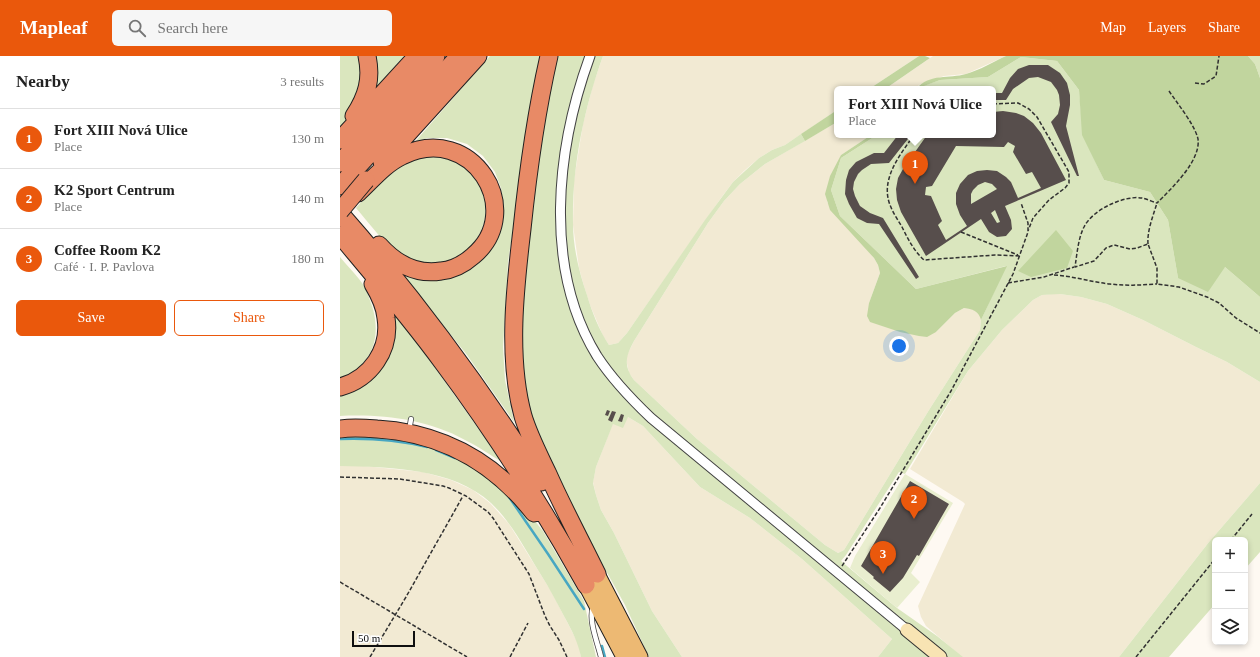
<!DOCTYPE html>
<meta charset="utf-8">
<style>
:root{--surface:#fff;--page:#f6f6f6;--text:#222;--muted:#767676;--line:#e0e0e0;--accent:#ea580c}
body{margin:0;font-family:"Times New Roman",serif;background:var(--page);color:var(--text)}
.controls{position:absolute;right:12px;bottom:12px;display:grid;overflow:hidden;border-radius:6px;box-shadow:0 2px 6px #0003}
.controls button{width:36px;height:36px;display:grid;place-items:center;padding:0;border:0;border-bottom:1px solid var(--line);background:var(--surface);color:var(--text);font:20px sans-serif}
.scale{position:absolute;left:12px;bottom:10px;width:63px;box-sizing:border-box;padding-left:4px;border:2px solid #0f0f0f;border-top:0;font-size:11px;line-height:14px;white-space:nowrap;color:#0f0f0f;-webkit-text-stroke:3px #fff;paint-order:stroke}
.you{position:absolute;left:559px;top:290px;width:14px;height:14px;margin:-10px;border:3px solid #fff;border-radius:50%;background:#1a73e8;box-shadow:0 0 0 6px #1a73e833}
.badge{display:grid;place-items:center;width:26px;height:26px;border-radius:50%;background:var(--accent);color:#fff;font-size:13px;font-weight:700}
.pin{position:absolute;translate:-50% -33px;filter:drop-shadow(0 1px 2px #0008)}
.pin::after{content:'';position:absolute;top:21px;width:14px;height:12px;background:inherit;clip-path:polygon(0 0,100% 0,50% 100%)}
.popup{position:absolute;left:494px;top:30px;width:162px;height:52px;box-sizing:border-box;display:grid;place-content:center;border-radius:6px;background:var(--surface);filter:drop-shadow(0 1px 3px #0005);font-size:13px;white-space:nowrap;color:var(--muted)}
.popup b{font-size:15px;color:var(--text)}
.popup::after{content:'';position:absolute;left:50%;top:100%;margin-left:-8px;border:8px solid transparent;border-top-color:var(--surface)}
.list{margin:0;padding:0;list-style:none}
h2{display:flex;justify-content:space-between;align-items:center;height:52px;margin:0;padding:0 16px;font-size:17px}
h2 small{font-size:13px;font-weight:400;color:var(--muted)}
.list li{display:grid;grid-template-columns:26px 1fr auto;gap:12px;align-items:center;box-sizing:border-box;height:60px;padding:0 16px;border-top:1px solid var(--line)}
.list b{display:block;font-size:15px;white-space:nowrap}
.list p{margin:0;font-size:13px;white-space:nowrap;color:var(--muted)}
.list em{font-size:13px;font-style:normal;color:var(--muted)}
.actions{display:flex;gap:8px;padding:12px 16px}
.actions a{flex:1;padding:9px 0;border:1px solid var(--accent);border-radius:6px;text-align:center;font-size:14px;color:var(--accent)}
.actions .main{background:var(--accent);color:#fff}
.icon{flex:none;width:22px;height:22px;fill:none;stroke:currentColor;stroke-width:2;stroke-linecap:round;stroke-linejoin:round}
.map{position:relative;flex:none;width:920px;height:601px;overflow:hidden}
header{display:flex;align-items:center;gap:24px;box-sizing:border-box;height:56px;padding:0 20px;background:var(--accent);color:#fff}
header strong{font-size:19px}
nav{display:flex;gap:22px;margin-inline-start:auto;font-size:14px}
.search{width:280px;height:36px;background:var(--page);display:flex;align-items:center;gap:10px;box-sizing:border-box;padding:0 14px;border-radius:6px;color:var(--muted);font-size:15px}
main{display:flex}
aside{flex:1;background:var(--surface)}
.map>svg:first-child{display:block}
.farmland{fill:#f2ead3}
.green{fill:#dae6be}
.forest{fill:#c1d59e}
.pitch{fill:#e9eecf}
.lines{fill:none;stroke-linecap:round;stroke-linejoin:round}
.stream{stroke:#48a7c2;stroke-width:2.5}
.building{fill:#574e4c;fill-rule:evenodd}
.lane-casing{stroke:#424242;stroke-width:6}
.street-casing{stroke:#424242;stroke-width:11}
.secondary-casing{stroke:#313131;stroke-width:15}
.primary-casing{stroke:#202020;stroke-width:17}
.highway-casing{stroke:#202020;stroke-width:19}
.path{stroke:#313131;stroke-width:1.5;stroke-dasharray:4 2;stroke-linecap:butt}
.lane{stroke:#fff;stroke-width:4.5}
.street{stroke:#fff;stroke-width:9}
.secondary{stroke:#f8e4b3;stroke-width:13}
.primary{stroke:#edb973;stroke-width:15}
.highway{stroke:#e88a66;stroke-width:17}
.highway-bridge-casing{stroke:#202020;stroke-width:19;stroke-linecap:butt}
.highway-bridge{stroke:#e88a66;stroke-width:17}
</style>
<header>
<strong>Mapleaf</strong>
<div class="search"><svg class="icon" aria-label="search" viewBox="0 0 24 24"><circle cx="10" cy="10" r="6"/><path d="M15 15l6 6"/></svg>Search here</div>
<nav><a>Map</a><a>Layers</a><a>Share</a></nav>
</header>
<main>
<aside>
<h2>Nearby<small>3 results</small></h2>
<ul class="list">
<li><span class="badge">1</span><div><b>Fort XIII Nová Ulice</b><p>Place</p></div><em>130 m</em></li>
<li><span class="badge">2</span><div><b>K2 Sport Centrum</b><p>Place</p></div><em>140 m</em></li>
<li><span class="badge">3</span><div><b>Coffee Room K2</b><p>Café · I. P. Pavlova</p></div><em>180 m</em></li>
</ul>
<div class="actions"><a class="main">Save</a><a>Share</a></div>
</aside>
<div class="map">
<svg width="920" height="601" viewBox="0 0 920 601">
<rect width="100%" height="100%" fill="#fef9f2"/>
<path class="farmland" d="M263,0H579L529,33H497V54L445,89L432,94L419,102L404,115L393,126L381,142L287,277L278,287L269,289L263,280L250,249L244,230L239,212L233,169L234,124L243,68L253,29Z
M593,0H666L626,18L604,20L579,29L576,33H545Z
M497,66V79H531L501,99L487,146L534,202L538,209L540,217L529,247L596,276L615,257L624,252L632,253L637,256L640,259L641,264L640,274L589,354L504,494L498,497L485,489L357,383L294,324L289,317L286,303L288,297L294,285L368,167L384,145L400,128L425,108Z
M712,238H720L741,241L767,248L803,264L856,291L887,306L920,326V427L869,486L779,601H622L586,570L581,561L578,550L625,448L623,446L570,413L628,315L662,274L693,244L702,239Z
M288,361L303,370L360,431L410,462L462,503L552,583L538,601H342L312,555L274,477L261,454L256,439L253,426L256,411L273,367Z
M0,410H24L83,416L111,424L133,434L150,447L169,468L211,535L239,589L241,601H0Z"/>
<path class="green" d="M0,0H22L19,49L0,73Z
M34,0H64L35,33Z
M150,0H201L190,60L168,206L163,291L165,324L174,366L127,299L64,220L90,222L155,183L163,165L164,151L161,132L155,116L143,100L127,88L107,82H87L73,88Z
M213,0H263C244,53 232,110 233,167C233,191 239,216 247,239C252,256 259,274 269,289L278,287L287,277L365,164L393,126L419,102L432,94L445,89L461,78L465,85L425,108L400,128L384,145L368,167L294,285C286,300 283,309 294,324L357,383L485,489L498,497L504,494L589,354L640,274L641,264L666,210L576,233L500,160L491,134L501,102L537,79H653V33H578L580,31L600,24L648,21L681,1L717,5L739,34L743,79L764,124L810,136L828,164L838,222L885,211L920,241V326L887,306L856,291L803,264L767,248L741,241L720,238L702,239L693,244L662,274L628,315L565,418L559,416L506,499L501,505L557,552L597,580L623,601H538L552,583L462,503L410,462L360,431L303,370L288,361L283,372L273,368L256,411L253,427L256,439L261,454L274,477L312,555L342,601H309L285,549L220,432L191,370L180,312L186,183Z
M908,0H920V22L915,8Z
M91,100C101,102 109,103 118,107C166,133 147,205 94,207C85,208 76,206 68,202C46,192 31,169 16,152L47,116L75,103Z
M0,201C7,210 16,218 22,227C27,234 29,242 32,250C42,282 32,309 0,323Z
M51,250L162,406C150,399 138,390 125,384C87,363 42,358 0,360V339L10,336L21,331L32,322Z
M0,376L78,382L133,406L180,447L203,475L244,545L256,601H241C238,586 232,575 225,562C217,547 210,533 201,519C186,495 172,467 151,447C113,412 49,411 0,410Z
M920,427V496L905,513V484H875V548L829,601H779L869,486Z"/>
<path class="forest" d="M579,0H585L590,2L545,33H529Z
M666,0H908L915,8L920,22V241L885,211L868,236L838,222L828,164L810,136L764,124L742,79L739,34L717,5L681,1L648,21L600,24L576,33C590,17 609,23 626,18C640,14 653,6 666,0Z
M497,54V66L465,85L461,78Z
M531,79H537L501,102L491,134L500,160L576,233L667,210L641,264C639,255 632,253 624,252L615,257L596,276L587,281L579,280L560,276L530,266L527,260L529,247L540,217L538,209L534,202L490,154L485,138L490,120L501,99Z
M716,174L733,195L727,212L691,221L678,215Z"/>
<path class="pitch" d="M565,418L613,447L571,517L580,526L557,552L510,512L515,500Z"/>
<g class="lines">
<path class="stream" d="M0,383C29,382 58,384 87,391
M96,394L115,402
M169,441L208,498L244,553
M262,590L265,601"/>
</g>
<path class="building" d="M689,9H708L720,17L727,27L730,39V49L726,70L739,120H737L711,66L718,58L720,49L719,39L717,34L711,26L698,21L689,22L673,33L666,44H653V37H662L670,22L678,13Z
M663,55L676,57L684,60L693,67L701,77L726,124L665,150L671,164L672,173L666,180L657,181L649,176L641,163L586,200L561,156L557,144L556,133L558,122L563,113L587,79H653V56ZM668,86L675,90L673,96L686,118L692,116L701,132L678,142L671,126L666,121L657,115L647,114L637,115L628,119L620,128L616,137V148L620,159L627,170L606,184L598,169L602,165L591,140L585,139L586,131L592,130L616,90L664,91ZM645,126L652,128L657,133L631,148V138L633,134L638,129ZM655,154L660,166L657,167L651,157Z
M558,79H571L549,107L531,108L522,114L518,118L514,126L513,133L515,140L520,150L530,157L543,162L579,221L576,223L539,168L527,167L517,162L509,148L505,138L506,124L509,114L516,106L534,97H544Z
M267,354L270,355L268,360L265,359Z
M272,355L276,356L272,366L268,364Z
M281,358L284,359L282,366L278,365Z
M570,425L609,448L579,500L577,499L563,522L550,536L533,522L534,521L521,510Z"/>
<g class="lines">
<defs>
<path id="lane" d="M69,375L71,363
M253,551C248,564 258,588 261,601"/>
<path id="street" d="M250,0C216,93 203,212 257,300C272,323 291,343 311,362L567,574"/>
<path id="secondary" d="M567,574L600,601"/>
<path id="primary" d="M257,518L300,601
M246,529L284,601"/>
<path id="highway" d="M209,0C196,57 188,115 182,173C175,232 167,302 183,360C189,380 199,399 208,418C223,452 241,485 257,518
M14,60C27,40 32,23 27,0
M0,84L77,0
M42,106L138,0
M0,107L96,0
M0,130L119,0
M18,137C32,124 45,108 62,100C132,65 187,155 133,200C124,208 113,214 101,215C76,219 55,207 39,189
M0,157C74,241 140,331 201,426
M0,179C35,221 71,263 103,307C156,378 203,452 246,529
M0,331C30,323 51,294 46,262C45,250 39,238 33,228
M0,373C12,371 25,372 37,373C103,377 154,406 194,457"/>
</defs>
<use href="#lane" class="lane-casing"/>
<use href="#street" class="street-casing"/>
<use href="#secondary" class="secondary-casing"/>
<use href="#primary" class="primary-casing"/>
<use href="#highway" class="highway-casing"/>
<path class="path" d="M855,27L864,28L876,20L879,0
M829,35C837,47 855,69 858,83C861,105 831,133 817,147C813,146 807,143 802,142C784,139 752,154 744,171C738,183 737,198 735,211L754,205L766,192L774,189L790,193L797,192L808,188L817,212V228L839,231L867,241L879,247L896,262L920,277
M653,48L678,47L689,53L697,61L729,116V127L725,132L709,144L693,162L688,175
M574,79C560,99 540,123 550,149C553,157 558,164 562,171C568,183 574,195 584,204L655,199L680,200
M621,176L678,199
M808,188C807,175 813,160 817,147
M714,219C733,220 751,226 770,228C786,230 801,229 817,228
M668,227L704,221L734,211
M0,421L60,423L103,430L109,432L126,440L148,456L153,462L189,518L205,560L210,570L219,584L227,601
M891,484L912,458
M502,510L540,452L611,335L673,218L688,176V167L681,147
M0,526L127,601
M30,601L66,541L123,440
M170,601L188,567
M796,601L875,503"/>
<use href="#lane" class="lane"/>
<use href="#street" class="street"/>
<use href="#secondary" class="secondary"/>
<use href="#primary" class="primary"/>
<use href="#highway" class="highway"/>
<defs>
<path id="highway-bridge" d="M0,155L26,124"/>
</defs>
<use href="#highway-bridge" class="highway-bridge-casing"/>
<use href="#highway-bridge" class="highway-bridge"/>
</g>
</svg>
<div class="controls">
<button>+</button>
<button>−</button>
<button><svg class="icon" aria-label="layers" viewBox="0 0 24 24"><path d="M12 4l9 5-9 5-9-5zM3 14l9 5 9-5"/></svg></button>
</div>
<div class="scale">50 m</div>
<div class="you"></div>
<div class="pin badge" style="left:575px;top:128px">1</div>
<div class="popup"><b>Fort XIII Nová Ulice</b>Place</div>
<div class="pin badge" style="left:574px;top:463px">2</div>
<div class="pin badge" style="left:543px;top:518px">3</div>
</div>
</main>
